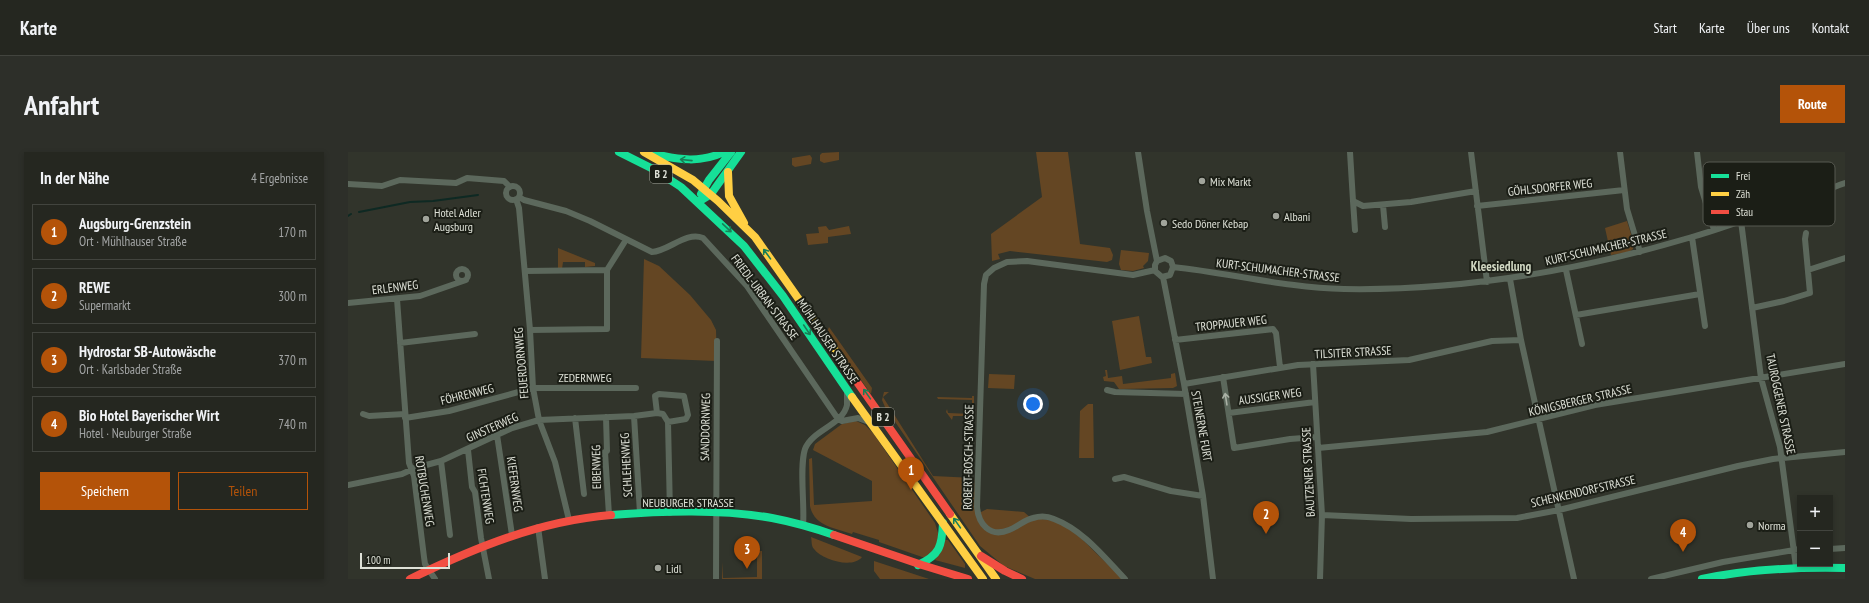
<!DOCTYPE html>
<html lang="de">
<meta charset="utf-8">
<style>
:root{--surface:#252720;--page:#2d2f29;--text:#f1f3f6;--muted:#a3a5a5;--line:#42443e;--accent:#b45309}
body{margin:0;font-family:"PT Sans Narrow",sans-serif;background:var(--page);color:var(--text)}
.controls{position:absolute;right:12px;bottom:12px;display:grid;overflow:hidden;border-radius:0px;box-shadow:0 2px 6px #0003}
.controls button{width:36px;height:36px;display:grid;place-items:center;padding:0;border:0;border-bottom:1px solid var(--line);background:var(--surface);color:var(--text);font:20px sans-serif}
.scale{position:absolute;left:12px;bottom:10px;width:90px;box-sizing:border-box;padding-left:4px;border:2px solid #dee1d7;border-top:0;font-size:11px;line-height:14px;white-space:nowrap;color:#dee1d7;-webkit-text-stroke:3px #1b1e16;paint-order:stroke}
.you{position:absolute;left:685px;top:252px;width:14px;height:14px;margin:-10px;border:3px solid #fff;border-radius:50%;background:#1a73e8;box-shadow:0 0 0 6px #1a73e833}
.badge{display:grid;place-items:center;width:26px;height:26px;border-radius:50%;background:var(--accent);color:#fff;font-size:13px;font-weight:700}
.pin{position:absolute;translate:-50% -33px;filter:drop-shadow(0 1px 2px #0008)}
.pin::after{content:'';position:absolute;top:21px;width:14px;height:12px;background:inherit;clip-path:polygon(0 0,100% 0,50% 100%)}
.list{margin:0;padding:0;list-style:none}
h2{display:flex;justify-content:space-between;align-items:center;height:52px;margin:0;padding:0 16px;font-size:17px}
h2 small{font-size:13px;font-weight:400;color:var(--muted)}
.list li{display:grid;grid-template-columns:26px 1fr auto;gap:12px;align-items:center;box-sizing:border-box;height:56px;margin:0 8px 8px;padding:0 8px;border:1px solid var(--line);border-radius:0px}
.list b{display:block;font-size:15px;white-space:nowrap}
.list p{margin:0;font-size:13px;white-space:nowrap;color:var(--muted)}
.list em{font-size:13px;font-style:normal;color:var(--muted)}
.actions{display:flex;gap:8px;padding:12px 16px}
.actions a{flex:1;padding:9px 0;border:1px solid var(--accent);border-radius:0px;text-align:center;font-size:14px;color:var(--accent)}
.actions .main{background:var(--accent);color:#fff}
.map{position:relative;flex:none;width:1497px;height:427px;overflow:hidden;border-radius:0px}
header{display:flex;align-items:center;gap:24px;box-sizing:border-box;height:56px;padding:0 20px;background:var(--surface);border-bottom:1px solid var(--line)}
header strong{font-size:19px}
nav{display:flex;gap:22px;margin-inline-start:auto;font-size:14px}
.intro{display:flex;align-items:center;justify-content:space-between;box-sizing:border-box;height:96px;padding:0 24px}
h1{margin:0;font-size:28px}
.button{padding:10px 18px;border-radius:0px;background:var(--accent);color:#fff;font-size:14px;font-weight:700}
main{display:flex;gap:24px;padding:0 24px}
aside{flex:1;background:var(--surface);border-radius:0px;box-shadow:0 2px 6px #0003}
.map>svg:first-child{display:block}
.green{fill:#644623}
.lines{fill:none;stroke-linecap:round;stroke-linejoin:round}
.stream{stroke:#0e2923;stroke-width:2}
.street{stroke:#5c685c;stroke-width:6}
.fast{stroke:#16e098;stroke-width:8}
.slow{stroke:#ffcf43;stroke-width:8}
.jam{stroke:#f24e42;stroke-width:8}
.oneway{stroke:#187f57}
.oneway2{stroke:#aab1a6}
.poi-dot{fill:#a1a49b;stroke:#1b1e16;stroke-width:1.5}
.labels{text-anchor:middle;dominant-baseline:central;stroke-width:4;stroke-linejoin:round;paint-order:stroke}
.shield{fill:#1b1e16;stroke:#a4a69d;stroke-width:1}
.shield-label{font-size:11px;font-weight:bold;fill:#dee1d7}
.poi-label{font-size:12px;fill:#dee1d7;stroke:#1b1e16;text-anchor:start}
.street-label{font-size:12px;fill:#dee1d7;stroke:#1b1e16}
.neighbourhood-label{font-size:13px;font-weight:bold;fill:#d1d8c3;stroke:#1b1e16}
.key{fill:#1b1e16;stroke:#565850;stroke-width:1}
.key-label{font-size:11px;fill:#dee1d7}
</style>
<header>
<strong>Karte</strong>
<nav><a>Start</a><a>Karte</a><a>Über uns</a><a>Kontakt</a></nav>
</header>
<div class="intro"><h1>Anfahrt</h1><a class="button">Route</a></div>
<main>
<aside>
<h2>In der Nähe<small>4 Ergebnisse</small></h2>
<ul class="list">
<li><span class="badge">1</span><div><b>Augsburg-Grenzstein</b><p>Ort · Mühlhauser Straße</p></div><em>170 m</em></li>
<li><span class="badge">2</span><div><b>REWE</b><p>Supermarkt</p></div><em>300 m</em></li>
<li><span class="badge">3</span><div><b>Hydrostar SB-Autowäsche</b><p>Ort · Karlsbader Straße</p></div><em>370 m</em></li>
<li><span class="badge">4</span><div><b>Bio Hotel Bayerischer Wirt</b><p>Hotel · Neuburger Straße</p></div><em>740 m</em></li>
</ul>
<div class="actions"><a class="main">Speichern</a><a>Teilen</a></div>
</aside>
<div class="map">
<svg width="1497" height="427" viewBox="0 0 1497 427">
<rect width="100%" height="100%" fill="#31342b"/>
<path class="green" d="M491,0V8L476,11L472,9V3L474,1Z
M688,0H720L732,92L762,96L765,103L764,108L759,110L662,99L650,102L652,107L644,109L643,82L694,45Z
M462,3L464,6L463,12L447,15L444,13V6Z
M1279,69L1286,92L1285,97L1281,100L1263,103L1257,76Z
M478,74L481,78L501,74L503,82L480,85V91L460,93L458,82L471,81L470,75Z
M210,96L247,111V114L237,115V110H215L214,117H210Z
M773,98L801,101L800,109L795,114L796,116L785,119L773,118L771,112Z
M296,107L311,114L342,143L363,168L368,178L369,209L293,206Z
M791,164L798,205H803L804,211L772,218L764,169Z
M481,175L524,236L523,242L479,180Z
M757,218H759L760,226L774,224L775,232L823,226V222L827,221L829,234L825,236L771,237L766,230L756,229L755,225L758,224Z
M641,222L667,223L666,237L640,236Z
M536,240H541L535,245L585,324L626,326L628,361L633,360L639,357L676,360L684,367C714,365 731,384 750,403C758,411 767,418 774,427H687L656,414L632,394L537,255L534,248Z
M624,244H626V268L624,269V264H605L604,268L598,260L599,257L600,261L624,262V248L590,247L589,245L624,246Z
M740,252H745L746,306H731L732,259Z
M508,269L517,273L525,281L587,371L591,384L588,399L577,406L531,390V388L505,380L504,382C487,376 466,374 462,354L461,307L464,306L466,353L524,349V329L465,298L467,292L494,272Z
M463,385L514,405C505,417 474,408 466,397C463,394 464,389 463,385Z
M597,388H600L617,412V416L587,408Z
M409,399H414V427H374V410L375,426L409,425Z
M526,409L581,427H532L526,419Z"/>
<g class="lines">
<path class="stream" d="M11,60L62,50L85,49L130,43
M0,64L3,62"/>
<path class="street" d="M790,0L799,59L809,109L807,113V119L814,125L822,123L825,115L823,109L817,106L809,109
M1002,0L1005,49L1015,54L1063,50L1128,39
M1123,0L1139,130
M1272,0L1279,57L1292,100
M1349,0L1353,35L1366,78
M0,32L34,34L52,28L108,31L119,26L156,29L162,35
M158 41a7 7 0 1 1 14 0a7 7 0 1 1-14 0Z
M171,45L176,48L218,59L242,69L304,100C321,99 338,79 355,86L399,134L490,267L494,269L510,266L521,270
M168,47L171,56L182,178L185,236L191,268L207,310L221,368
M1005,49L1007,78
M1035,53L1037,75
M1129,54L1276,38
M1393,69L1413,226L1432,295L1448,415
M1344,85L1357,174
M825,115C882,121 939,136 996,137C1115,139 1230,119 1344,85C1396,70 1446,49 1497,31
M108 123a6 6 0 1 1 12 0a6 6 0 1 1-12 0Z
M1218,118L1234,192
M1460,118L1497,106
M177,119L259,118
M815,125L836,232L855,344L865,427
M1162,127L1173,188L1226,427
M49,147L61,311L66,324L76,405L77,412L87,427
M0,151L72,144L118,128
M1404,156L1436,149L1462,141L1457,87L1458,81
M1228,163L1352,142
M182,178L259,177V118L276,91
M827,188L925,177L928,181L932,215
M52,191L127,182
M965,212L974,363L972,427
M875,225L886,296L942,287L969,285
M836,232L950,213L1061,208L1144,189L1173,188
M759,238L767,240L838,242
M309,261L307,244L311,242L336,244L340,263L338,267L320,270
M881,261L967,250
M15,262L21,264L57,262
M286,264L292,361
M258,265L259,299L257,300L261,363
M57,266L101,259L185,236H288
M227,266L236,342
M149,283L164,383
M970,296L1139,280L1247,253L1497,212
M120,298L124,335L127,340L133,386L141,427
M93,309L102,383
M767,327L776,325L823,339L855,344
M0,333L54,322L67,316L93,309L164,276L191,268L286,264L309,261L315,262L320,270L322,361
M974,363L1063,367L1169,366L1211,358L1390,314L1425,307L1497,300
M455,374C457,354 451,315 457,297C464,278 495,273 499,253C499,249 499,243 499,238
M190,375L197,427
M1482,397L1497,396
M368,427L369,189
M777,427C756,405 735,378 706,367C699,364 692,364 685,366C676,368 669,375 661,378C642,386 630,372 629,354L636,132L638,123L646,116L659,110L679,109L785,123L807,118
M1303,427L1375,410L1452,397"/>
<path class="fast" d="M271,0L307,18L333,35L396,94L435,144L504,245
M307,2C331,8 353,11 376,0
M353,42L361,28L383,0
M350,50L363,42L393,0
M263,363C316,359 372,357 424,366C445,370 466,376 486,383
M570,413C592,403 594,394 595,371
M1354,427C1401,417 1449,415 1497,416"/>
<path class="slow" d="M296,0L345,28L370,49L407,85L502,220
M380,20L381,44L396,71
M504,245L635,427
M602,362L648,427"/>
<path class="jam" d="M502,220L602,362
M486,383L574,413L620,427
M633,404L657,419L674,427
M62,427C126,396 191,369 263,363"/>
</g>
<defs><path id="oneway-shaft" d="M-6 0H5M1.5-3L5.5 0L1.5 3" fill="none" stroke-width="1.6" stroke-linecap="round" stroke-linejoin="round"/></defs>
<g class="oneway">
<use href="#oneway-shaft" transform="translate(338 8) rotate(-174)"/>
<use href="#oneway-shaft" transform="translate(379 76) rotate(43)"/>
<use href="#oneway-shaft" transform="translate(419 102) rotate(-126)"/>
<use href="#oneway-shaft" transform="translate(459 178) rotate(56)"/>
<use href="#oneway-shaft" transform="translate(519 242) rotate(-125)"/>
<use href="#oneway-shaft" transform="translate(609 371) rotate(-125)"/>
</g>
<use class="oneway2" href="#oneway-shaft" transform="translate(878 247) rotate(-99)"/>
<g class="poi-dot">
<circle cx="854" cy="29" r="4"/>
<circle cx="928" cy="64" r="4"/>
<circle cx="78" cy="67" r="4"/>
<circle cx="816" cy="71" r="4"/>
<circle cx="1402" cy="373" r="4"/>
<circle cx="310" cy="416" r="4"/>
</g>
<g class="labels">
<g class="shield">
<rect x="302" y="13" width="22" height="18" rx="3"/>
<rect x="524" y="256" width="22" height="18" rx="3"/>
</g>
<g class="shield-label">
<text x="313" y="22">B 2</text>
<text x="535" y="265">B 2</text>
</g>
<g class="poi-label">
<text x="862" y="29">Mix Markt</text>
<text x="86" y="60">Hotel Adler<tspan x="86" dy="14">Augsburg</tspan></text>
<text x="936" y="64">Albani</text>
<text x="824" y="71">Sedo Döner Kebap</text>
<text x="1410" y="373">Norma</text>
<text x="318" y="416">Lidl</text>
</g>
<g class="street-label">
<text transform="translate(1202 35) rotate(-6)">GÖHLSDORFER WEG</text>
<text transform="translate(1258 95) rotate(-13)">KURT-SCHUMACHER-STRASSE</text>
<text transform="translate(930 118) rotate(7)">KURT-SCHUMACHER-STRASSE</text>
<text transform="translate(47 135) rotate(-7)">ERLENWEG</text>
<text transform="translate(417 145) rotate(53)">FRIEDL-URBAN-STRASSE</text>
<text transform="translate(883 171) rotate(-6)">TROPPAUER WEG</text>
<text transform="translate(480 189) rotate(56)">MÜHLHAUSER STRASSE</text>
<text transform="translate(1005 200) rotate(-3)">TILSITER STRASSE</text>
<text transform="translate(173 211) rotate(-95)">FEUERDORNWEG</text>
<text x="237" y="225">ZEDERNWEG</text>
<text transform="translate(119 242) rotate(-14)">FÖHRENWEG</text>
<text transform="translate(922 244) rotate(-8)">AUSSIGER WEG</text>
<text transform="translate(1232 248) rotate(-13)">KÖNIGSBERGER STRASSE</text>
<text transform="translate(1433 252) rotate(78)">TAUROGGENER STRASSE</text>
<text transform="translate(854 274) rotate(80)">STEINERNE FURT</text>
<text transform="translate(144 275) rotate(-24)">GINSTERWEG</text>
<text transform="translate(357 275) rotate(-89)">SANDDORNWEG</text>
<text transform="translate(620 305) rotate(-89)">ROBERT-BOSCH-STRASSE</text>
<text transform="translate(278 313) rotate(-93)">SCHLEHENWEG</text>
<text transform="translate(248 315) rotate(-91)">EIBENWEG</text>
<text transform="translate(960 320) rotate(-93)">BAUTZENER STRASSE</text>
<text transform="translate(167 332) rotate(82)">KIEFERNWEG</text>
<text transform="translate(77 339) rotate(81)">ROTBUCHENWEG</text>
<text transform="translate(1235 339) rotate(-13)">SCHENKENDORFSTRASSE</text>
<text transform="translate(138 344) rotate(81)">FICHTENWEG</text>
<text x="340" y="350">NEUBURGER STRASSE</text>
</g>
<g class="neighbourhood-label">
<text x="1153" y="114">Kleesiedlung</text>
</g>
</g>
<rect x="1355" y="10" width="132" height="64" rx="6" class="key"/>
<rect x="1363" y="22" width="18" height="4" fill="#16e098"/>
<rect x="1363" y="40" width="18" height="4" fill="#ffcf43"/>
<rect x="1363" y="58" width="18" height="4" fill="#f24e42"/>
<g class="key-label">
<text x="1388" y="28">Frei</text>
<text x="1388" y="46">Zäh</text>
<text x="1388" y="64">Stau</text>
</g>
</svg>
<div class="controls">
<button>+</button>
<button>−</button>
</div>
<div class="scale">100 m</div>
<div class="you"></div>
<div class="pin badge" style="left:563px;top:338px">1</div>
<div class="pin badge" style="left:918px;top:382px">2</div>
<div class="pin badge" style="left:399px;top:417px">3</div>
<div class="pin badge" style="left:1335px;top:400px">4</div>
</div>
</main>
